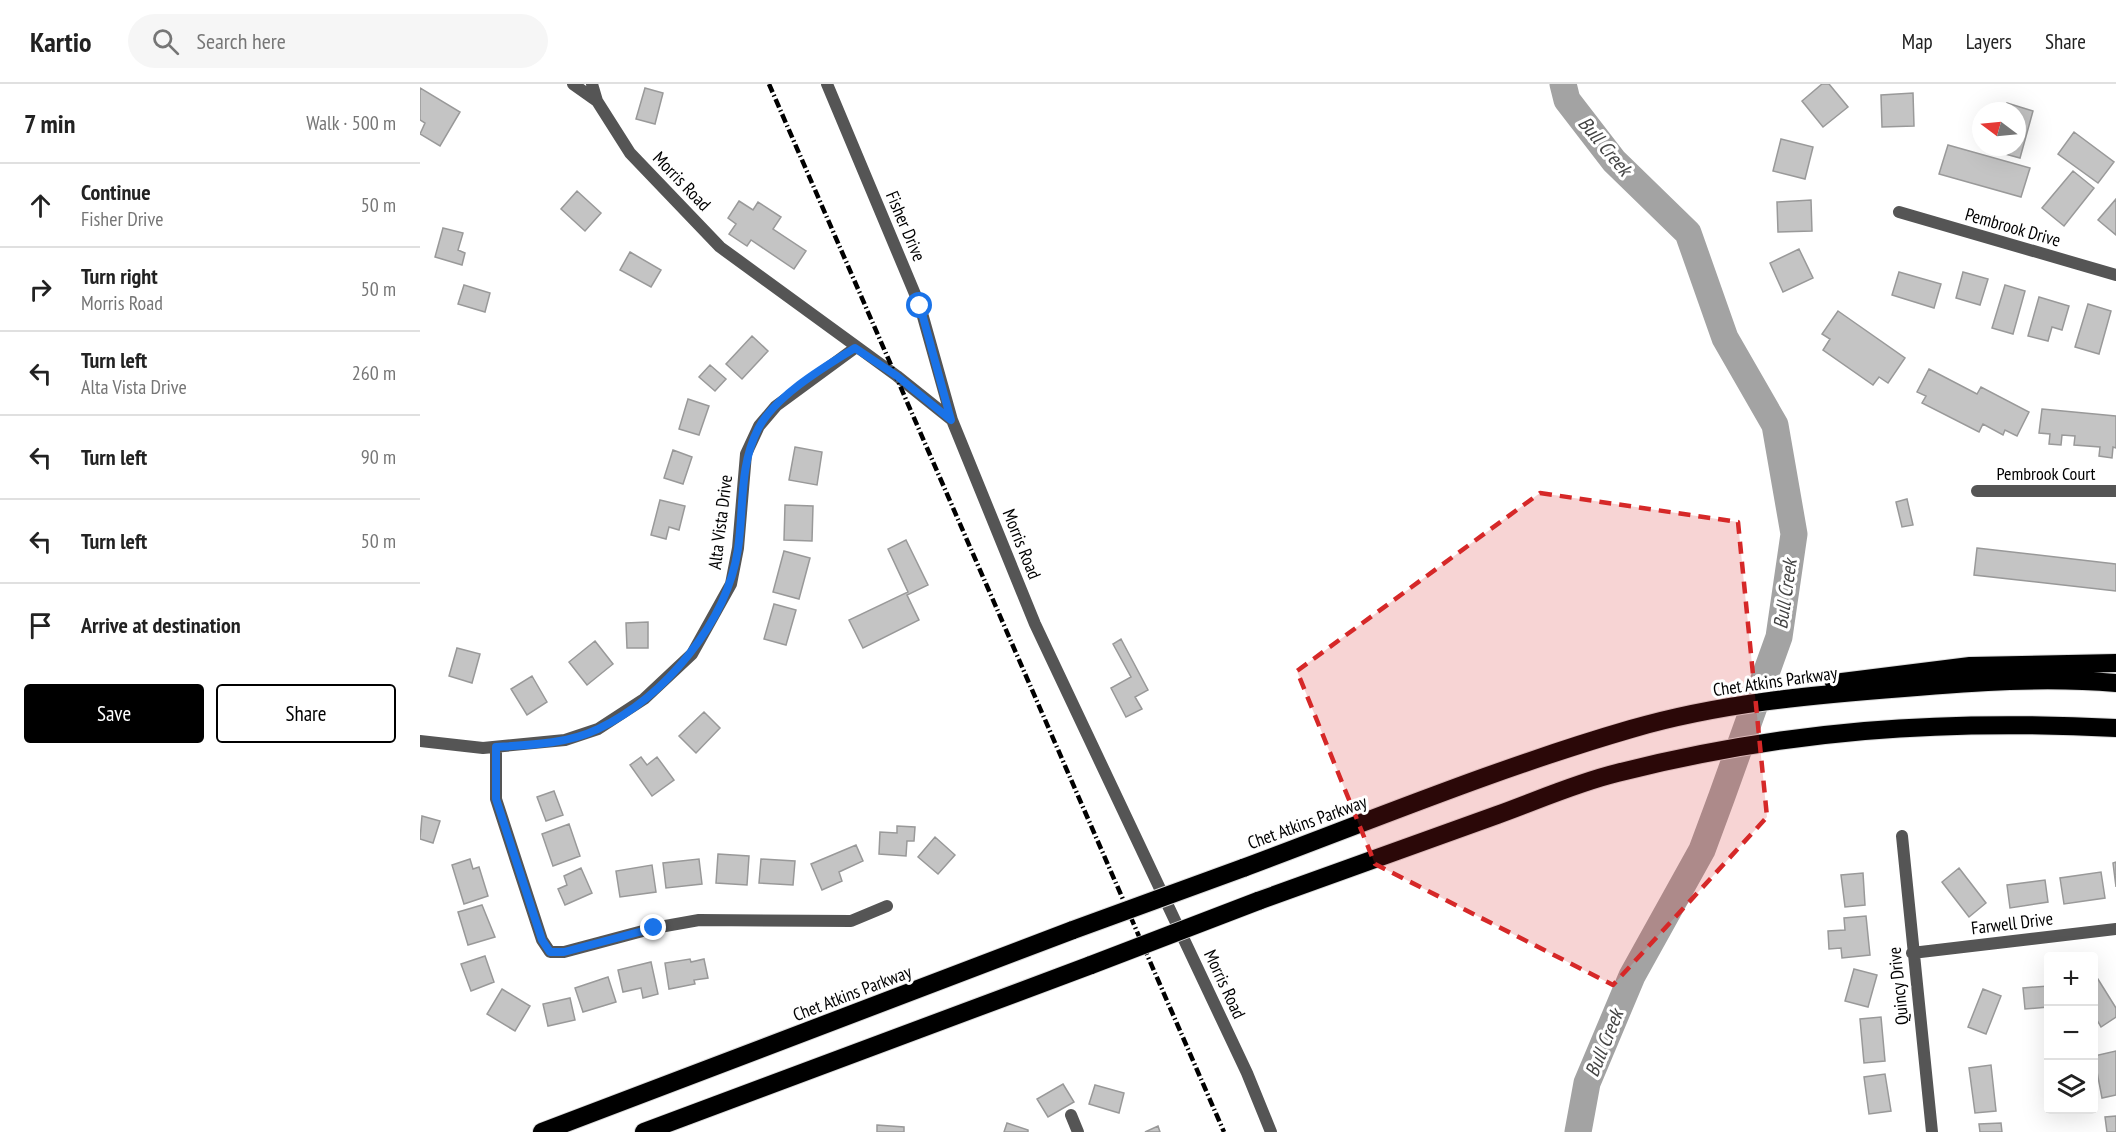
<!DOCTYPE html>
<meta charset="utf-8">
<style>
:root{--surface:#fff;--page:#f6f6f6;--text:#222;--muted:#767676;--line:#e0e0e0;--accent:#000}
body{margin:0;font-family:"PT Sans Narrow",sans-serif;background:var(--page);color:var(--text)}
.controls{position:absolute;right:18px;bottom:18px;display:grid;overflow:hidden;border-radius:6px;box-shadow:0 6px 24px #0002}
.controls button{width:54px;height:54px;display:grid;place-items:center;padding:0;border:0;border-bottom:2px solid var(--line);background:var(--surface);color:var(--text);font:30px sans-serif}
.compass{position:absolute;left:1552px;top:18px;width:54px;height:54px;border-radius:50%;background:var(--surface);box-shadow:0 6px 24px #0002;rotate:286deg}
.stop{position:absolute;width:18px;height:18px;margin:-14px;border:4px solid #1a73e8;border-radius:50%;background:#fff}
.stop.end{background:#1a73e8;border-color:#fff;box-shadow:0 2px 6px #0008}
.list{margin:0;padding:0;list-style:none}
h2{display:flex;justify-content:space-between;align-items:center;height:78px;margin:0;padding:0 24px;font-size:26px}
h2 small{font-size:20px;font-weight:400;color:var(--muted)}
.list li{display:grid;grid-template-columns:39px 1fr auto;gap:18px;align-items:center;box-sizing:border-box;height:84px;padding:0 24px;border-top:2px solid var(--line)}
.list b{display:block;font-size:22px;white-space:nowrap}
.list p{margin:0;font-size:20px;white-space:nowrap;color:var(--muted)}
.list em{font-size:20px;font-style:normal;color:var(--muted)}
.actions{display:flex;gap:12px;padding:18px 24px}
.actions a{flex:1;padding:14px 0;border:2px solid var(--accent);border-radius:6px;text-align:center;font-size:21px;color:var(--accent)}
.actions .main{background:var(--accent);color:#fff}
.icon{flex:none;width:33px;height:33px;fill:none;stroke:currentColor;stroke-width:2;stroke-linecap:round;stroke-linejoin:round}
.map{position:relative;flex:none;width:1696px;height:1048px;overflow:hidden}
header{display:flex;align-items:center;gap:36px;box-sizing:border-box;height:84px;padding:0 30px;background:var(--surface);border-bottom:2px solid var(--line)}
header strong{font-size:28px}
nav{display:flex;gap:33px;margin-inline-start:auto;font-size:21px}
.search{width:420px;height:54px;background:var(--page);display:flex;align-items:center;gap:15px;box-sizing:border-box;padding:0 21px;border-radius:33px;color:var(--muted);font-size:22px}
main{display:flex}
aside{flex:1;background:var(--surface)}
.map>svg:first-child{display:block}
.lines{fill:none;stroke-linecap:round;stroke-linejoin:round}
.river{stroke:#a3a3a3;stroke-width:27}
.building{fill:#c4c4c4;stroke:#999;stroke-width:1.5}
.highway-casing{stroke:#dbdbdb;stroke-width:20}
.street{stroke:#555;stroke-width:12}
.highway{stroke:#000;stroke-width:18}
.rail{stroke:#000;stroke-width:4.5;stroke-dasharray:9 3 1.5 3;stroke-linecap:butt}
.highway-bridge-casing{stroke:#dbdbdb;stroke-width:20;stroke-linecap:butt}
.highway-bridge{stroke:#000;stroke-width:18}
.route{stroke:#1a73e8;stroke-width:8}
.marked{fill:#d62828;fill-opacity:0.2;stroke:#d62828;stroke-width:4.5;stroke-dasharray:12 8;stroke-linejoin:round}
.labels{text-anchor:middle;dominant-baseline:central;stroke-width:6;stroke-linejoin:round;paint-order:stroke}
.street-label{font-size:18px;fill:#000;stroke:#fff}
.water-label{font-size:20px;font-style:italic;fill:#444;stroke:#fff}
</style>
<header>
<strong>Kartio</strong>
<div class="search"><svg class="icon" aria-label="search" viewBox="0 0 24 24"><circle cx="10" cy="10" r="6"/><path d="M15 15l6 6"/></svg>Search here</div>
<nav><a>Map</a><a>Layers</a><a>Share</a></nav>
</header>
<main>
<aside>
<h2>7 min<small>Walk · 500 m</small></h2>
<ul class="list">
<li><svg class="icon" aria-label="ahead" viewBox="0 0 24 24"><path d="M12 20V5M6 11l6-6 6 6"/></svg><div><b>Continue</b><p>Fisher Drive</p></div><em>50 m</em></li>
<li><svg class="icon" aria-label="right" viewBox="0 0 24 24"><path d="M7 20v-9h11M14 6l5 5-5 5"/></svg><div><b>Turn right</b><p>Morris Road</p></div><em>50 m</em></li>
<li><svg class="icon" aria-label="left" viewBox="0 0 24 24"><path d="M17 20v-9H6M10 6l-5 5 5 5"/></svg><div><b>Turn left</b><p>Alta Vista Drive</p></div><em>260 m</em></li>
<li><svg class="icon" aria-label="left" viewBox="0 0 24 24"><path d="M17 20v-9H6M10 6l-5 5 5 5"/></svg><div><b>Turn left</b></div><em>90 m</em></li>
<li><svg class="icon" aria-label="left" viewBox="0 0 24 24"><path d="M17 20v-9H6M10 6l-5 5 5 5"/></svg><div><b>Turn left</b></div><em>50 m</em></li>
<li><svg class="icon" aria-label="arrive" viewBox="0 0 24 24"><path d="M6 21V4h12l-3 4 3 4H6"/></svg><div><b>Arrive at destination</b></div></li>
</ul>
<div class="actions"><a class="main">Save</a><a>Share</a></div>
</aside>
<div class="map">
<svg width="1696" height="1048" viewBox="0 0 1696 1048">
<rect width="100%" height="100%" fill="#fff"/>
<g class="lines">
<path class="river" d="M1143,0L1147,16L1194,77L1268,149L1305,254L1355,341L1374,450L1359,553L1302,712L1282,766L1212,892L1167,999L1158,1048"/>
</g>
<path class="building" d="M1402,0H1409L1428,23L1403,43L1382,17Z
M0,4L40,28L20,62L0,50L5,39L0,36Z
M225,4L243,9L235,40L216,35Z
M1493,9L1494,42L1462,43L1461,11Z
M1587,19L1613,27L1600,74L1574,67L1575,63H1597V27H1585Z
M1654,48L1694,78L1678,99L1638,70Z
M1361,55L1393,63L1385,95L1353,87Z
M1528,61L1610,84L1601,113L1519,90Z
M1653,87L1674,104L1644,142L1622,124Z
M157,107L181,129L165,147L141,125Z
M1696,115V151L1678,136Z
M1391,116L1392,147L1358,148L1357,118Z
M319,117L333,126L338,118L361,133L353,145L386,167L374,185L331,156L327,162L309,150L316,140L308,134Z
M23,144L43,149L38,166L45,169L42,181L15,173Z
M1379,165L1393,194L1363,208L1350,179Z
M210,168L241,186L231,203L200,186Z
M1479,188L1521,200L1514,224L1472,211Z
M1543,188L1568,195L1560,221L1536,214Z
M44,201L70,209L65,228L38,220Z
M1585,201L1605,207L1593,250L1572,244Z
M1619,213L1649,222L1642,246L1632,243L1628,257L1608,252Z
M1668,220L1691,227L1679,270L1655,263Z
M1418,227L1485,274L1468,299L1459,293L1453,301L1403,266L1410,255L1402,250Z
M332,252L348,267L322,295L306,280Z
M290,281L306,295L295,307L279,293Z
M1509,285L1557,310L1561,303L1609,328L1597,352L1585,346L1583,351L1563,340L1559,348L1502,319L1506,312L1497,308Z
M268,315L289,322L279,351L259,345Z
M1622,325L1696,332V364L1693,363L1692,374L1679,372L1680,363L1654,361L1655,352L1642,351L1641,361L1629,360L1630,350L1619,349Z
M375,363L402,368L397,401L369,396Z
M253,366L272,373L263,400L244,394Z
M1487,415L1493,441L1482,443L1476,418Z
M240,416L265,422L259,446L249,443L246,455L231,451Z
M365,421L393,422L392,457L364,456Z
M486,456L508,501L487,511L499,536L443,564L429,536L488,508L468,465Z
M1557,464L1696,480V507L1554,491Z
M364,467L390,474L379,515L353,508Z
M354,520L376,526L366,561L344,555Z
M228,538V564H207L206,539Z
M701,555L728,606L715,613L722,625L706,633L691,604L711,593L693,560Z
M175,557L193,580L167,601L149,578Z
M37,564L60,570L52,599L29,592Z
M112,592L127,618L107,631L91,605Z
M284,628L300,644L276,669L259,652Z
M221,673L227,681L237,673L254,696L232,712L210,681Z
M134,707L143,731L126,737L117,713Z
M2,732L20,737L13,759L0,755Z
M149,740L160,772L133,782L122,750Z
M477,742L495,743L494,757H487L486,772L459,770L460,748L477,749Z
M515,753L535,771L518,790L498,773Z
M436,761L443,777L419,788L422,797L402,806L391,780Z
M298,770L329,772L327,801L296,799Z
M50,775L53,785L59,783L68,812L44,820L32,781Z
M279,775L282,800L246,804L243,779Z
M341,775L375,777L373,801L339,799Z
M1696,778V803L1693,779Z
M232,781L236,808L200,813L196,787Z
M161,784L172,809L145,821L138,805L147,801L144,792Z
M1539,784L1566,819L1549,833L1522,798Z
M1681,788L1685,814L1644,820L1640,794Z
M1443,789L1445,821L1425,823L1421,791Z
M1625,796L1628,818L1590,824L1587,801Z
M62,821L75,853L48,861L38,828Z
M1446,832L1450,871L1422,874L1421,864L1409,865L1408,847L1425,846L1424,834Z
M65,872L74,898L51,907L41,880Z
M270,875L271,878L284,875L288,894L274,896L275,900L249,905L245,879Z
M231,878L238,910L223,914L221,904L203,908L198,886Z
M1434,885L1457,891L1448,923L1425,917Z
M1676,892L1696,924V933L1681,943L1674,931V894Z
M188,893L196,918L163,928L155,904Z
M1628,902V923L1605,925L1603,904Z
M82,905L110,922L95,947L67,930Z
M1563,905L1581,912L1566,950L1548,943Z
M150,914L155,936L128,942L123,920Z
M1461,933L1465,977L1444,979L1440,935Z
M1696,967V1011L1682,1014L1674,972Z
M1571,981L1576,1027L1555,1029L1549,984Z
M1465,990L1471,1027L1449,1030L1444,993Z
M643,1000L654,1018L628,1033L617,1015Z
M675,1001L704,1009L699,1029L669,1020Z
M1696,1032V1048H1687L1685,1033Z
M587,1039L608,1046V1048H584Z
M1581,1039L1582,1048H1560L1559,1040Z
M457,1041L484,1043V1048H457Z
M738,1042L740,1048H725Z"/>
<g class="lines">
<defs>
<path id="highway" d="M1414,599L1550,582L1696,579
M823,784C952,736 1080,683 1211,645C1300,619 1392,611 1484,604C1554,598 1625,593 1696,599
M838,817C917,789 997,760 1077,731C1116,717 1156,699 1197,689C1366,646 1522,635 1696,644
M122,1048L653,846
M224,1048L671,881"/>
</defs>
<use href="#highway" class="highway-casing"/>
<path class="street" d="M153,0L177,17
M172,0L177,17L210,69L300,163L477,292L532,336L615,540L827,989L851,1048
M407,0L500,222L532,336
M1479,128L1696,191
M1557,407H1696
M0,657L63,664L145,656L178,645L224,615L272,570L311,500L318,464L326,370L339,342L356,322L435,264
M76,663V715L122,856L130,868H144L234,844L279,836L431,837L467,822
M1482,752L1512,1048
M1492,869L1696,845
M651,1031L658,1048"/>
<use href="#highway" class="highway"/>
<path class="rail" d="M349,0L804,1048"/>
<defs>
<path id="highway-bridge" d="M653,846L823,784
M671,881L838,817"/>
</defs>
<use href="#highway-bridge" class="highway-bridge-casing"/>
<use href="#highway-bridge" class="highway-bridge"/>
</g>
<g class="lines">
<path class="route" d="M234,844L144,868H130L122,856L76,715V663C110,661 147,660 178,645C245,613 307,538 318,465C324,424 319,382 338,345C355,312 404,283 435,264L477,292L531,336L500,222"/>
</g>
<path class="marked" d="M1120,409L1318,438L1347,733L1193,901L955,780L877,587Z"/>
<g class="labels">
<g class="street-label">
<text transform="translate(262 97) rotate(46)">Morris Road</text>
<text transform="translate(486 142) rotate(67)">Fisher Drive</text>
<text transform="translate(1593 143) rotate(16)">Pembrook Drive</text>
<text x="1626" y="389">Pembrook Court</text>
<text transform="translate(300 438) rotate(-83)">Alta Vista Drive</text>
<text transform="translate(602 460) rotate(68)">Morris Road</text>
<text transform="translate(1355 597) rotate(-8)">Chet Atkins Parkway</text>
<text transform="translate(887 738) rotate(-20)">Chet Atkins Parkway</text>
<text transform="translate(1592 839) rotate(-7)">Farwell Drive</text>
<text transform="translate(805 900) rotate(65)">Morris Road</text>
<text transform="translate(1478 902) rotate(-96)">Quincy Drive</text>
<text transform="translate(432 909) rotate(-21)">Chet Atkins Parkway</text>
</g>
<g class="water-label">
<text transform="translate(1185 62) rotate(50)">Bull Creek</text>
<text transform="translate(1365 510) rotate(-82)">Bull Creek</text>
<text transform="translate(1184 959) rotate(-68)">Bull Creek</text>
</g>
</g>
</svg>
<div class="controls">
<button>+</button>
<button>−</button>
<button><svg class="icon" aria-label="layers" viewBox="0 0 24 24"><path d="M12 4l9 5-9 5-9-5zM3 14l9 5 9-5"/></svg></button>
</div>
<svg class="compass" viewBox="-18 -18 36 36"><path d="M0-13l5 13h-10z" fill="#e53935"/><path d="M0 13l5-13h-10z" fill="#767676"/></svg>
<div class="stop" style="left:500px;top:222px"></div>
<div class="stop end" style="left:234px;top:844px"></div>
</div>
</main>
